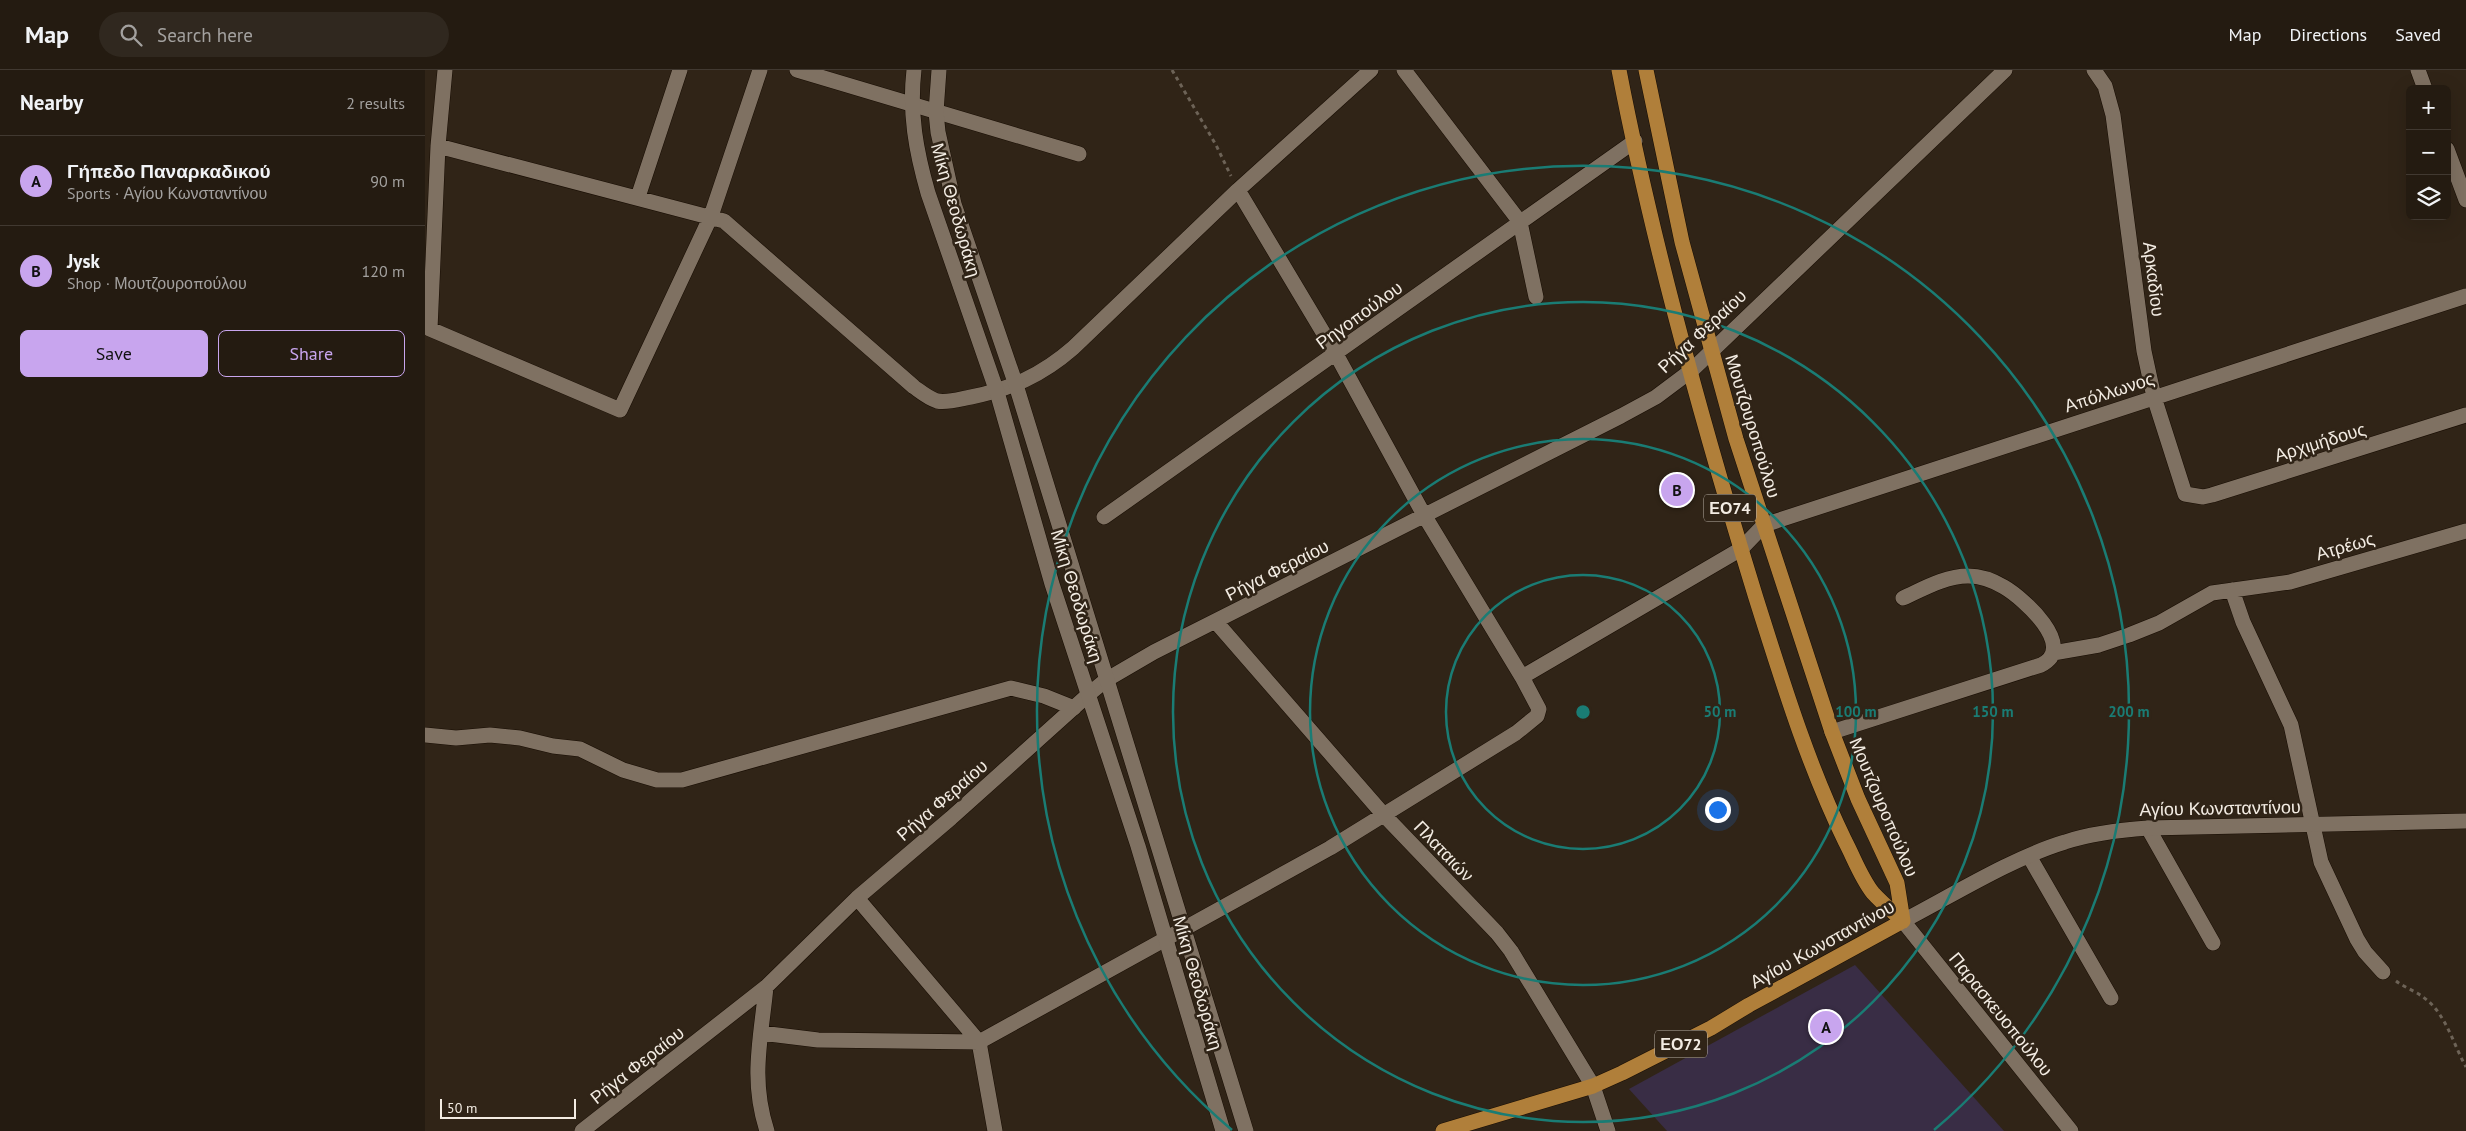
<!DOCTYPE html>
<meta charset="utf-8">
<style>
:root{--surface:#241b11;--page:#30281f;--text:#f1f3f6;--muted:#a3a19f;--line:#413931;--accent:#c8a5ee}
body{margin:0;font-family:"PT Sans",sans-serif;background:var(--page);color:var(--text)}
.controls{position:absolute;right:15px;top:15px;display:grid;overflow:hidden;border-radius:8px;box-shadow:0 5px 20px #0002}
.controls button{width:45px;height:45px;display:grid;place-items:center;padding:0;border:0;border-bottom:1px solid var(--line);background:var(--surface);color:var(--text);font:25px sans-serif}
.scale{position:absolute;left:15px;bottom:12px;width:136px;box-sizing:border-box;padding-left:5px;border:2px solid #f3ece3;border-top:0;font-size:14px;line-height:18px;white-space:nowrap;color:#f3ece3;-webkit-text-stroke:4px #302417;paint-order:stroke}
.you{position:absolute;left:1292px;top:739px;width:18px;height:18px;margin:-12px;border:4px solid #fff;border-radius:50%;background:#1a73e8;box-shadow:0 0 0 8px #1a73e833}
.badge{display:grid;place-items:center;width:32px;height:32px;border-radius:50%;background:var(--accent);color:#111;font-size:16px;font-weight:700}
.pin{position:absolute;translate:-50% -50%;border:2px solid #fff;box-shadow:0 1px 5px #0006}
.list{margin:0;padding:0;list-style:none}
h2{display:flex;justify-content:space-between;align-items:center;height:65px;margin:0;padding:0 20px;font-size:21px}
h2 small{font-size:16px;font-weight:400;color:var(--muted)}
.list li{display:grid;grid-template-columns:32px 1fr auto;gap:15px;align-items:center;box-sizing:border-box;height:90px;padding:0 20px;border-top:1px solid var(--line)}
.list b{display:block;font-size:19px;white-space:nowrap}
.list p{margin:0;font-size:16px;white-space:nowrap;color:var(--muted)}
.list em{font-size:16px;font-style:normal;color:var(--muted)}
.actions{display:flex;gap:10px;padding:15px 20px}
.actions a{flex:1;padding:11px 0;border:1px solid var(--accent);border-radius:8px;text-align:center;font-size:18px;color:var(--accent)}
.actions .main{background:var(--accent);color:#111}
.icon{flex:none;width:28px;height:28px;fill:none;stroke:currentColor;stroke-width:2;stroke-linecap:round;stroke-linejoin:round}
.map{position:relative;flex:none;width:2041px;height:1061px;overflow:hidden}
header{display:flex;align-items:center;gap:30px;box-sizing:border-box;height:70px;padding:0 25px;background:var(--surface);border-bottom:1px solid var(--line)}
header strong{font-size:24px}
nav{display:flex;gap:28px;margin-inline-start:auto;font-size:18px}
.search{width:350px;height:45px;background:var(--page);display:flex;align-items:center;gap:12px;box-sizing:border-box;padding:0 18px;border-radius:28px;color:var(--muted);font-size:19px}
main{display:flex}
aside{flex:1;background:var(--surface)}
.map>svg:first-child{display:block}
.green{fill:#392d45}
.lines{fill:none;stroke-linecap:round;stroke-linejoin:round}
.minor-casing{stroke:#180d03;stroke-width:16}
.tertiary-casing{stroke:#180d03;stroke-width:16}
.secondary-casing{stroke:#180d03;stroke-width:16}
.primary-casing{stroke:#180d03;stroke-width:16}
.path{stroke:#6d6357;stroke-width:3;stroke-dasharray:4 4;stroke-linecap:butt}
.minor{stroke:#7f7162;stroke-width:15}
.tertiary{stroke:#7f7162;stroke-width:15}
.secondary{stroke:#7f7162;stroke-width:15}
.primary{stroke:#b07f3a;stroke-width:15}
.ring{fill:none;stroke:#1a7c74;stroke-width:2.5}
.labels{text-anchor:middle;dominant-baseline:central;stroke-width:5;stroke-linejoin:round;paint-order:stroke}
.shield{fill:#302417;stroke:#b8b0a6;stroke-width:1}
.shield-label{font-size:16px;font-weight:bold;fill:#f3ece3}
.street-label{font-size:18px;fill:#f3ece3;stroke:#302417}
.centre{fill:#1a7c74;stroke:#302417;stroke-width:2.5}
.ring-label{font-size:15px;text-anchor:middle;font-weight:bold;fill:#1a7c74;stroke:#302417;stroke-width:5;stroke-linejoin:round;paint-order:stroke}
</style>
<header>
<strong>Map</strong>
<div class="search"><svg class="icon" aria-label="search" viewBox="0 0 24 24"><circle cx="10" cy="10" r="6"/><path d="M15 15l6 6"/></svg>Search here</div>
<nav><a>Map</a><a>Directions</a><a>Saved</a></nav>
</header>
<main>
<aside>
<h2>Nearby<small>2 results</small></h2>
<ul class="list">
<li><span class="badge">A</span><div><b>Γήπεδο Παναρκαδικού</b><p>Sports · Αγίου Κωνσταντίνου</p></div><em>90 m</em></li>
<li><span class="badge">B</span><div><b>Jysk</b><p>Shop · Μουτζουροπούλου</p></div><em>120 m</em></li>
</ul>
<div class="actions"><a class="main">Save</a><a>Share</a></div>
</aside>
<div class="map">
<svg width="2041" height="1061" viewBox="0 0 2041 1061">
<rect width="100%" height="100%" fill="#302417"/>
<path class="green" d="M1430,895L1579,1061H1242L1204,1019Z"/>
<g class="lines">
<defs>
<path id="minor" d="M20,0L13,76L5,259L195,340L286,146L335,0
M372,0L654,84
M979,0L1095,152L1111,227
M1669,0L1680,16L1688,45L1719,281L1729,327L1760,424L1778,427L1787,425L2041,345
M1993,0L2000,19
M13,76L299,151L489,317C496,322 503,328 512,331C523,333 535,329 546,327C586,319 617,305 648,278L813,120
M2022,79L2041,130
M213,127L255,0
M679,447L1210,71
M1807,520L1818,552L1866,655L1896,792L1932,869L1940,882L1958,902
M791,552L958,744L1072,863L1086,881L1168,1016L1183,1061
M1628,583L1674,575L1704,565L1734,553L1787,523L1865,512L2041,461
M1097,607L1316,479L1339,455L2041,226
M1407,662L1616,595C1653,577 1598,528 1579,517C1569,511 1555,506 1543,506C1520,506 1498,519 1478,528
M0,665L31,668L65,665L95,668L128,676L155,679L198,700L232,710H257L586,618L619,626L649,638
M1723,758L1788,873
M1604,786L1686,928
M432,828L554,972L570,1061
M1478,851L1646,1061
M341,917C336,969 325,1009 342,1061
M336,963L393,970L554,972L905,778L1091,663L1112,646L1114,639L1097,607L999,445L911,284L813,120L946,0
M157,1061L341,917L432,828L526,748L664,624L681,610L729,582L1196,346L1231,327L1267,300L1580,0"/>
<path id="tertiary" d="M489,0C484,43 491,81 503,123L572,322L627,514L713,776L798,1061
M514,0L511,42L513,62L529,134L591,315L821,1061"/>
<path id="secondary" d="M1478,851C1528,825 1587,788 1640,772C1667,763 1694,760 1723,758L2041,751"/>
<path id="primary" d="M1194,0C1228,176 1278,356 1331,528C1357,610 1382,693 1420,771C1429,788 1436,808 1448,823C1457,833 1468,842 1478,851
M1221,0L1257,172L1311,369L1407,662L1433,729L1472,813L1478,851
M1018,1061L1168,1016L1197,1003L1286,958L1324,935L1478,851"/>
</defs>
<use href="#minor" class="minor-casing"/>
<use href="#tertiary" class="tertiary-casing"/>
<use href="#secondary" class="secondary-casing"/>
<use href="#primary" class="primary-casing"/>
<path class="path" d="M747,0L791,75L806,106
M1971,911C1979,917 1990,921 1998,927C2021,943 2028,974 2041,997"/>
<use href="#minor" class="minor"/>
<use href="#tertiary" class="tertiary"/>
<use href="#secondary" class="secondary"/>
<use href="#primary" class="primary"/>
</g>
<g class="ring">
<circle cx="1158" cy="642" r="137"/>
<circle cx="1158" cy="642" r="273"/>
<circle cx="1158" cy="642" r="410"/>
<path d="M807 1060A546 546 0 1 1 1509 1060"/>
</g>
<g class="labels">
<g class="shield">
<rect x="1279" y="424.5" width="52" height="27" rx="4"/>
<rect x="1230" y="960.5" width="52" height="27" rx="4"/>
</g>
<g class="shield-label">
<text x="1305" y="438">ΕΟ74</text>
<text x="1256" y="974">ΕΟ72</text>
</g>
<g class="street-label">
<text transform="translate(531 140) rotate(74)">Μίκη Θεοδωράκη</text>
<text transform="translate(1729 209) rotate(83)">Αρκαδίου</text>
<text transform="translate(934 245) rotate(-36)">Ρηγοπούλου</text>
<text transform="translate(1277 261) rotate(-43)">Ρήγα Φεραίου</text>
<text transform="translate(1684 322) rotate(-18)">Απόλλωνος</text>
<text transform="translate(1328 356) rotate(73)">Μουτζουροπούλου</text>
<text transform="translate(1895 372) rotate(-17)">Αρχιμήδους</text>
<text transform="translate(1920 476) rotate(-16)">Ατρέως</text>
<text transform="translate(852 500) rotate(-27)">Ρήγα Φεραίου</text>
<text transform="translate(652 526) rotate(73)">Μίκη Θεοδωράκη</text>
<text transform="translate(517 730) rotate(-41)">Ρήγα Φεραίου</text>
<text transform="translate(1459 737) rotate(67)">Μουτζουροπούλου</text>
<text transform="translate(1795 738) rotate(-1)">Αγίου Κωνσταντίνου</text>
<text transform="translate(1019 781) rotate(46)">Πλαταιών</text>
<text transform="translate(1397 874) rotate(-29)">Αγίου Κωνσταντίνου</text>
<text transform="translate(773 913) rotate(74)">Μίκη Θεοδωράκη</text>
<text transform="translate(1576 944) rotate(51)">Παρασκευοπούλου</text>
<text transform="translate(212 995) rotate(-38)">Ρήγα Φεραίου</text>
</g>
</g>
<circle cx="1158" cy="642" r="8" class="centre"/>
<g class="ring-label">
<text x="1295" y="647">50 m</text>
<text x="1431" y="647">100 m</text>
<text x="1568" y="647">150 m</text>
<text x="1704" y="647">200 m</text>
</g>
</svg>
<div class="controls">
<button>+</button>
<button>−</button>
<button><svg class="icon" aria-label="layers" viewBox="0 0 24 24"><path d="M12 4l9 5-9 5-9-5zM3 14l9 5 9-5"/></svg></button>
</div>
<div class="scale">50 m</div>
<div class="you"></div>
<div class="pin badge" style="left:1401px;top:957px">A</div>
<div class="pin badge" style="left:1252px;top:420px">B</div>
</div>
</main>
